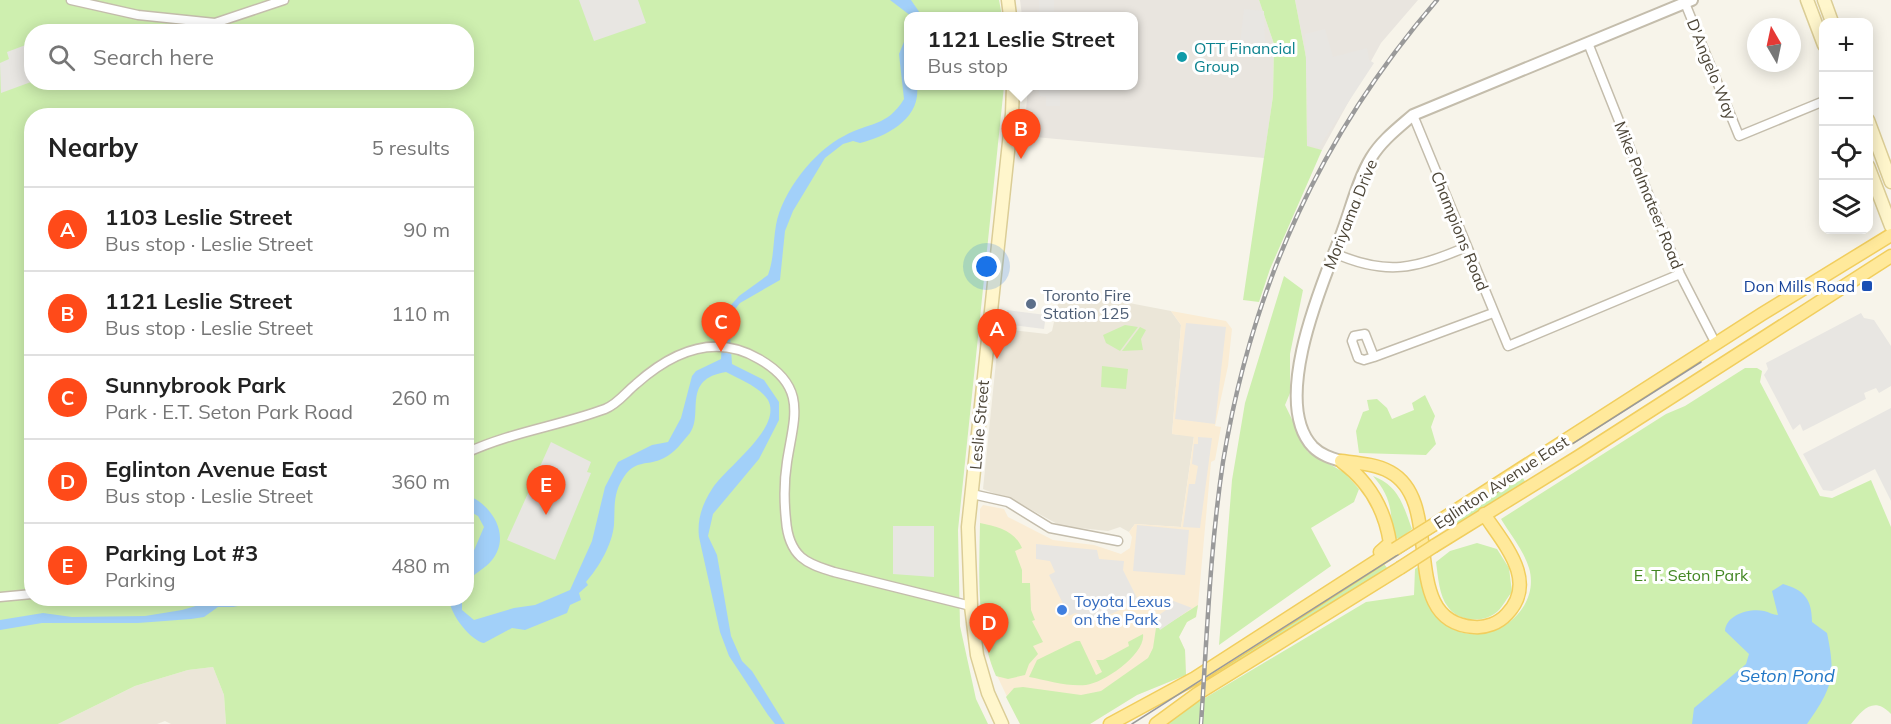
<!DOCTYPE html>
<meta charset="utf-8">
<style>
:root{--surface:#fff;--page:#f2f2f2;--text:#222;--muted:#767676;--line:#e0e0e0;--accent:#ff4a19}
body{margin:0;font-family:Mulish,sans-serif;background:var(--page);color:var(--text)}
.controls{position:absolute;right:18px;top:18px;display:grid;overflow:hidden;border-radius:12px;box-shadow:0 3px 15px #0003}
.controls button{width:54px;height:54px;display:grid;place-items:center;padding:0;border:0;border-bottom:2px solid var(--line);background:var(--surface);color:var(--text);font:30px sans-serif}
.compass{position:absolute;left:1747px;top:18px;width:54px;height:54px;border-radius:50%;background:var(--surface);box-shadow:0 3px 15px #0003;rotate:351deg}
.you{position:absolute;left:987px;top:267px;width:21px;height:21px;margin:-15px;border:4px solid #fff;border-radius:50%;background:#1a73e8;box-shadow:0 0 0 9px #1a73e833}
.badge{display:grid;place-items:center;width:39px;height:39px;border-radius:50%;background:var(--accent);color:#fff;font-size:20px;font-weight:700}
.pin{position:absolute;translate:-50% -50px;filter:drop-shadow(0 2px 3px #0008)}
.pin::after{content:'';position:absolute;top:32px;width:21px;height:18px;background:inherit;clip-path:polygon(0 0,100% 0,50% 100%)}
.popup{position:absolute;left:904px;top:12px;width:234px;height:78px;box-sizing:border-box;display:grid;place-content:center;border-radius:12px;background:var(--surface);filter:drop-shadow(0 2px 4px #0005);font-size:20px;white-space:nowrap;color:var(--muted)}
.popup b{font-size:22px;color:var(--text)}
.popup::after{content:'';position:absolute;left:50%;top:100%;margin-left:-12px;border:12px solid transparent;border-top-color:var(--surface)}
.list{margin:0;padding:0;list-style:none}
h2{display:flex;justify-content:space-between;align-items:center;height:78px;margin:0;padding:0 24px;font-size:26px}
h2 small{font-size:20px;font-weight:400;color:var(--muted)}
.list li{display:grid;grid-template-columns:39px 1fr auto;gap:18px;align-items:center;box-sizing:border-box;height:84px;padding:0 24px;border-top:2px solid var(--line)}
.list b{display:block;font-size:22px;white-space:nowrap}
.list p{margin:0;font-size:20px;white-space:nowrap;color:var(--muted)}
.list em{font-size:20px;font-style:normal;color:var(--muted)}
.icon{flex:none;width:33px;height:33px;fill:none;stroke:currentColor;stroke-width:2;stroke-linecap:round;stroke-linejoin:round}
.map{position:relative;flex:none;width:1891px;height:724px;overflow:hidden}
.search{position:absolute;background:var(--surface);box-shadow:0 3px 15px #0003;left:24px;top:24px;width:450px;height:66px;display:flex;align-items:center;gap:15px;box-sizing:border-box;padding:0 21px;border-radius:24px;color:var(--muted);font-size:22px}
.panel{position:absolute;background:var(--surface);box-shadow:0 3px 15px #0003;left:24px;top:108px;width:450px;height:498px;border-radius:24px}
.map>svg:first-child{display:block}
.residential{fill:#ebe6d8}
.commercial{fill:#faecd4}
.industrial{fill:#e9e5df}
.green{fill:#ceefaf;fill-rule:evenodd}
.parking{fill:#e8e6e2}
.water{fill:#a2d0f9}
.lines{fill:none;stroke-linecap:round;stroke-linejoin:round}
.minor-casing{stroke:#c4bdac;stroke-width:11}
.tertiary-casing{stroke:#c4bdac;stroke-width:14}
.secondary-casing{stroke:#dbcd96;stroke-width:15}
.primary-casing{stroke:#f1ce5e;stroke-width:15}
.minor{stroke:#fff;stroke-width:8}
.tertiary{stroke:#fff;stroke-width:10}
.secondary{stroke:#fff6cc;stroke-width:12}
.primary{stroke:#ffe99b;stroke-width:12}
.tram{stroke:#9a9a9a;stroke-width:1.5}
.rail-casing{stroke:#9a9a9a;stroke-width:4.5}
.rail{stroke:#fff;stroke-width:2;stroke-dasharray:7;stroke-linecap:butt}
.primary-bridge-casing{stroke:#f1ce5e;stroke-width:15;stroke-linecap:butt}
.primary-bridge{stroke:#ffe99b;stroke-width:12}
.culture-dot{fill:#0f9aa8;stroke:#fff;stroke-width:2}
.transit-dot{fill:#1a4fb4;stroke:#fff;stroke-width:2}
.service-dot{fill:#5c6f8a;stroke:#fff;stroke-width:2}
.shop-dot{fill:#3f7fe0;stroke:#fff;stroke-width:2}
.labels{text-anchor:middle;dominant-baseline:central;stroke-width:6;stroke-linejoin:round;paint-order:stroke}
.culture-label{font-size:16px;fill:#0d838f;stroke:#fff;text-anchor:start}
.street-label{font-size:16px;fill:#4c4537;stroke:#fff}
.transit-label{font-size:16px;fill:#164399;stroke:#fff;text-anchor:end}
.service-label{font-size:16px;fill:#4e5e75;stroke:#fff;text-anchor:start}
.park-label{font-size:16px;fill:#428622;stroke:#fff}
.shop-label{font-size:16px;fill:#366cbe;stroke:#fff;text-anchor:start}
.water-label{font-size:18px;font-style:italic;fill:#2277c6;stroke:#fff}
</style>
<div class="map">
<svg width="1891" height="724" viewBox="0 0 1891 724">
<rect width="100%" height="100%" fill="#f7f4ea"/>
<path class="residential" d="M1061,290L1171,311L1181,325L1172,434L1194,436L1181,527L1135,524L1129,532L1120,527L1108,531L1061,526L1019,503L983,489L997,352L1000,347L1002,329L1047,334L1052,331Z
M213,667L224,695L226,724H171L165,721L157,724H58L135,686L188,670Z"/>
<path class="commercial" d="M1171,311L1226,321L1232,329L1228,366L1215,426L1221,427L1215,460L1211,462L1198,605L1196,617L1187,622L1179,637L1185,650L1186,675L1137,695L1090,724H1020L991,663L985,638L980,590V509L983,505L1004,509L1008,517L1053,540L1094,545L1121,554L1130,548L1132,537L1129,532L1135,524L1181,527L1194,437L1172,434L1181,325Z"/>
<path class="industrial" d="M1020,0H1259L1274,44L1273,96L1264,158L1024,136L1028,86H1134V16H1022Z
M1295,0H1418L1381,43L1322,150L1307,147L1306,57Z"/>
<path class="green" d="M0,0H999L1002,16H908V86H1004L958,530L960,626L976,699L988,724H226L224,695L213,667L188,670L135,686L58,724H0ZM32,32H466V82H32ZM32,116H466V598H32Z
M1259,0H1295L1306,57L1307,146L1322,150L1270,269L1259,302L1243,300L1273,96L1274,44Z
M1284,276L1303,290L1290,354V393L1285,405L1308,452L1345,473L1359,489L1354,502L1311,528L1331,566L1219,645L1232,480L1245,403Z
M1125,325L1138,327L1120,351L1106,343L1103,335Z
M1140,327L1146,330L1141,339L1143,350L1122,351Z
M1102,366L1128,369L1126,389L1101,387Z
M1745,368H1757L1762,371L1760,382L1820,496L1832,498L1871,480L1891,527V714C1874,696 1863,709 1851,724H1168L1173,717L1366,602L1414,595L1415,569L1418,567C1435,681 1547,628 1529,568C1524,551 1510,534 1501,519L1666,414L1685,406Z
M1425,395L1435,416L1431,427L1436,444L1426,455L1359,453L1356,431L1363,412L1369,410L1367,400L1377,399L1387,408L1392,419L1414,410L1412,403Z
M1521,475L1526,483L1455,527L1451,520Z
M1373,476C1399,486 1403,505 1412,529L1401,538L1393,539C1391,511 1392,498 1373,476Z
M980,523C998,527 1014,530 1022,548L1015,551L1022,570V583H1030L1031,610L1035,620L1032,621L1043,642L1033,646L1038,654L1029,664L1025,675L1008,679L996,676C976,629 979,574 980,523Z
M1477,543L1497,549L1509,568L1512,592C1507,598 1503,606 1498,611C1484,624 1459,622 1448,607C1439,596 1438,576 1436,562L1450,551Z
M1384,564L1388,569L1221,674L1218,669Z
M1198,605L1196,617L1187,622L1179,637L1185,650L1186,675L1137,695L1090,724H1020L1006,697L1014,688L1023,687L1081,695L1101,691L1148,658L1153,648L1156,628L1158,626L1160,629Z
M1143,634C1146,654 1104,683 1086,685C1068,687 1046,680 1029,677L1037,660L1076,641H1080L1096,675L1102,672L1096,660H1103L1129,646L1128,642Z"/>
<path class="parking" d="M579,0H638L646,23L594,41Z
M1039,0H1054V16H1039Z
M1244,9L1264,11L1265,47L1240,44Z
M1325,29L1333,57L1367,48L1369,60L1374,63L1319,147L1309,145L1305,34Z
M31,43V82L1,93L0,63L9,59L7,52Z
M1039,86H1060V106H1046V97L1039,96Z
M1007,310L1046,315L1044,329L1005,324Z
M1861,313L1864,318L1874,320L1891,346V386L1879,393L1876,388L1864,393L1866,399L1803,431L1800,424L1793,430L1764,375L1768,369L1766,363Z
M1186,323L1226,327L1215,424L1175,419Z
M1891,408V501L1875,469L1832,491L1823,490L1803,454Z
M1198,437L1212,438L1200,528L1183,527L1189,484H1195L1198,466L1192,464L1194,444H1198Z
M551,442L591,462L587,472L591,473L555,560L507,540Z
M1137,525L1189,530L1185,575L1133,571Z
M893,526H934V577L893,574Z
M1036,544L1097,550L1099,559L1124,561L1123,570L1138,600L1127,604L1122,602L1124,608L1094,622L1091,617L1075,613L1069,616L1049,575L1055,572L1050,561L1036,559Z
M1171,600L1192,608L1160,630L1153,619L1169,608Z"/>
<path class="water" d="M890,0H911L922,16H911Z
M908,32V86H917C921,118 888,136 860,143L853,141L843,144L825,158L793,211L785,231L780,280L740,303L733,312L729,321L732,364L764,380L779,402V420L759,459L713,514L708,536L717,555L731,636L742,661L752,671L785,724H775L768,715L729,656L720,632L699,537C697,519 702,505 712,489C725,468 783,428 768,400C760,387 739,379 726,372C681,379 704,414 690,433C683,441 675,453 664,458C646,467 635,458 622,480C613,495 615,508 614,525C612,545 599,567 586,582L588,585L579,593L581,600L570,605L567,613L525,630L512,628L484,643C471,641 448,612 450,599H462V610L474,620L514,608L535,605L570,590L592,541L605,487L618,462L652,445L668,442L681,418L692,376L696,371L721,359L723,314L739,296L768,275C774,259 773,242 776,225C782,192 814,151 844,136C869,122 887,127 904,99L899,54Z
M467,495C491,504 512,535 492,560C485,569 474,573 467,582V560L472,555L484,527L478,516L467,510Z
M1783,584C1804,590 1812,599 1812,622L1827,633C1836,676 1833,687 1807,724H1692L1694,708L1746,664L1749,654L1725,631C1726,615 1749,608 1764,611C1769,612 1773,615 1778,615L1772,591Z
M220,599H271L233,607H218L204,617L191,619L138,623H42L0,630V620L43,613L72,617L145,616L182,610Z"/>
<g class="lines">
<defs>
<path id="minor" d="M71,0L138,15L215,23L284,0
M1685,3L1739,136L1824,101
M1588,43L1680,274L1716,344
M1413,115L1508,346L1680,274
M1334,253C1386,276 1416,269 1466,247
M1374,357L1364,360L1358,358L1352,341L1354,336L1365,334L1374,357L1493,313
M466,453C511,432 559,426 605,409C618,404 626,392 636,384C672,352 715,333 759,359C808,387 794,417 787,462C784,481 784,501 786,520C787,534 790,547 801,557C810,565 822,568 834,572L971,606
M972,494L1008,502L1050,528L1118,541
M0,597L32,594"/>
<path id="tertiary" d="M1341,461C1331,458 1321,455 1313,447C1271,403 1321,286 1340,238C1350,213 1357,181 1371,158C1381,141 1398,128 1413,115L1692,0"/>
<path id="secondary" d="M1008,0L1010,16
M1807,0L1824,45
M1824,0L1832,22
M1868,120L1891,182
M1868,166L1891,226
M1002,724L988,693L977,655L971,606L968,527L1012,114L1013,86"/>
<path id="primary" d="M1341,461C1357,463 1376,464 1390,472C1447,503 1396,622 1474,627C1486,628 1499,623 1507,614C1539,581 1503,543 1484,514
M1342,462C1369,482 1385,510 1390,543L1380,552
M1438,522L1762,314L1891,235
M1434,546L1578,457L1891,256
M1110,724L1195,678L1395,549
M1156,724L1197,694L1400,568"/>
</defs>
<use href="#minor" class="minor-casing"/>
<use href="#tertiary" class="tertiary-casing"/>
<use href="#secondary" class="secondary-casing"/>
<use href="#primary" class="primary-casing"/>
<use href="#minor" class="minor"/>
<use href="#tertiary" class="tertiary"/>
<use href="#secondary" class="secondary"/>
<use href="#primary" class="primary"/>
<path class="tram" d="M1132,724L1701,362"/>
<defs>
<path id="rail" d="M1201,724C1207,637 1210,548 1223,462C1252,286 1320,136 1437,0"/>
</defs>
<use href="#rail" class="rail-casing"/>
<use href="#rail" class="rail"/>
<defs>
<path id="primary-bridge" d="M1395,549L1438,522
M1400,568L1434,546"/>
</defs>
<use href="#primary-bridge" class="primary-bridge-casing"/>
<use href="#primary-bridge" class="primary-bridge"/>
</g>
<circle class="culture-dot" cx="1182" cy="57" r="6"/>
<rect class="transit-dot" x="1861" y="280" width="12" height="12" rx="3"/>
<circle class="service-dot" cx="1031" cy="304" r="6"/>
<circle class="shop-dot" cx="1062" cy="610" r="6"/>
<g class="labels">
<g class="culture-label">
<text x="1194" y="48">OTT Financial<tspan x="1194" dy="18">Group</tspan></text>
</g>
<g class="street-label">
<text transform="translate(1712 69) rotate(68)">D'Angelo Way</text>
<text transform="translate(1649 195) rotate(68)">Mike Palmateer Road</text>
<text transform="translate(1350 214) rotate(-68)">Moriyama Drive</text>
<text transform="translate(1460 231) rotate(68)">Champions Road</text>
<text transform="translate(979 425) rotate(-85)">Leslie Street</text>
<text transform="translate(1501 482) rotate(-33)">Eglinton Avenue East</text>
</g>
<g class="transit-label">
<text x="1855" y="286">Don Mills Road</text>
</g>
<g class="service-label">
<text x="1043" y="295">Toronto Fire<tspan x="1043" dy="18">Station 125</tspan></text>
</g>
<g class="park-label">
<text x="1691" y="575">E. T. Seton Park</text>
</g>
<g class="shop-label">
<text x="1074" y="601">Toyota Lexus<tspan x="1074" dy="18">on the Park</tspan></text>
</g>
<g class="water-label">
<text x="1787" y="675">Seton Pond</text>
</g>
</g>
</svg>
<div class="controls">
<button>+</button>
<button>−</button>
<button><svg class="icon" aria-label="locate" viewBox="0 0 24 24"><circle cx="12" cy="12" r="6"/><path d="M12 2v4M12 18v4M2 12h4M18 12h4"/></svg></button>
<button><svg class="icon" aria-label="layers" viewBox="0 0 24 24"><path d="M12 4l9 5-9 5-9-5zM3 14l9 5 9-5"/></svg></button>
</div>
<svg class="compass" viewBox="-18 -18 36 36"><path d="M0-13l5 13h-10z" fill="#e53935"/><path d="M0 13l5-13h-10z" fill="#767676"/></svg>
<div class="you"></div>
<div class="pin badge" style="left:997px;top:359px">A</div>
<div class="pin badge" style="left:1021px;top:159px">B</div>
<div class="popup"><b>1121 Leslie Street</b>Bus stop</div>
<div class="pin badge" style="left:721px;top:352px">C</div>
<div class="pin badge" style="left:989px;top:653px">D</div>
<div class="pin badge" style="left:546px;top:515px">E</div>
<div class="search"><svg class="icon" aria-label="search" viewBox="0 0 24 24"><circle cx="10" cy="10" r="6"/><path d="M15 15l6 6"/></svg>Search here</div>
<section class="panel">
<h2>Nearby<small>5 results</small></h2>
<ul class="list">
<li><span class="badge">A</span><div><b>1103 Leslie Street</b><p>Bus stop · Leslie Street</p></div><em>90 m</em></li>
<li><span class="badge">B</span><div><b>1121 Leslie Street</b><p>Bus stop · Leslie Street</p></div><em>110 m</em></li>
<li><span class="badge">C</span><div><b>Sunnybrook Park</b><p>Park · E.T. Seton Park Road</p></div><em>260 m</em></li>
<li><span class="badge">D</span><div><b>Eglinton Avenue East</b><p>Bus stop · Leslie Street</p></div><em>360 m</em></li>
<li><span class="badge">E</span><div><b>Parking Lot #3</b><p>Parking</p></div><em>480 m</em></li>
</ul>
</section>
</div>
